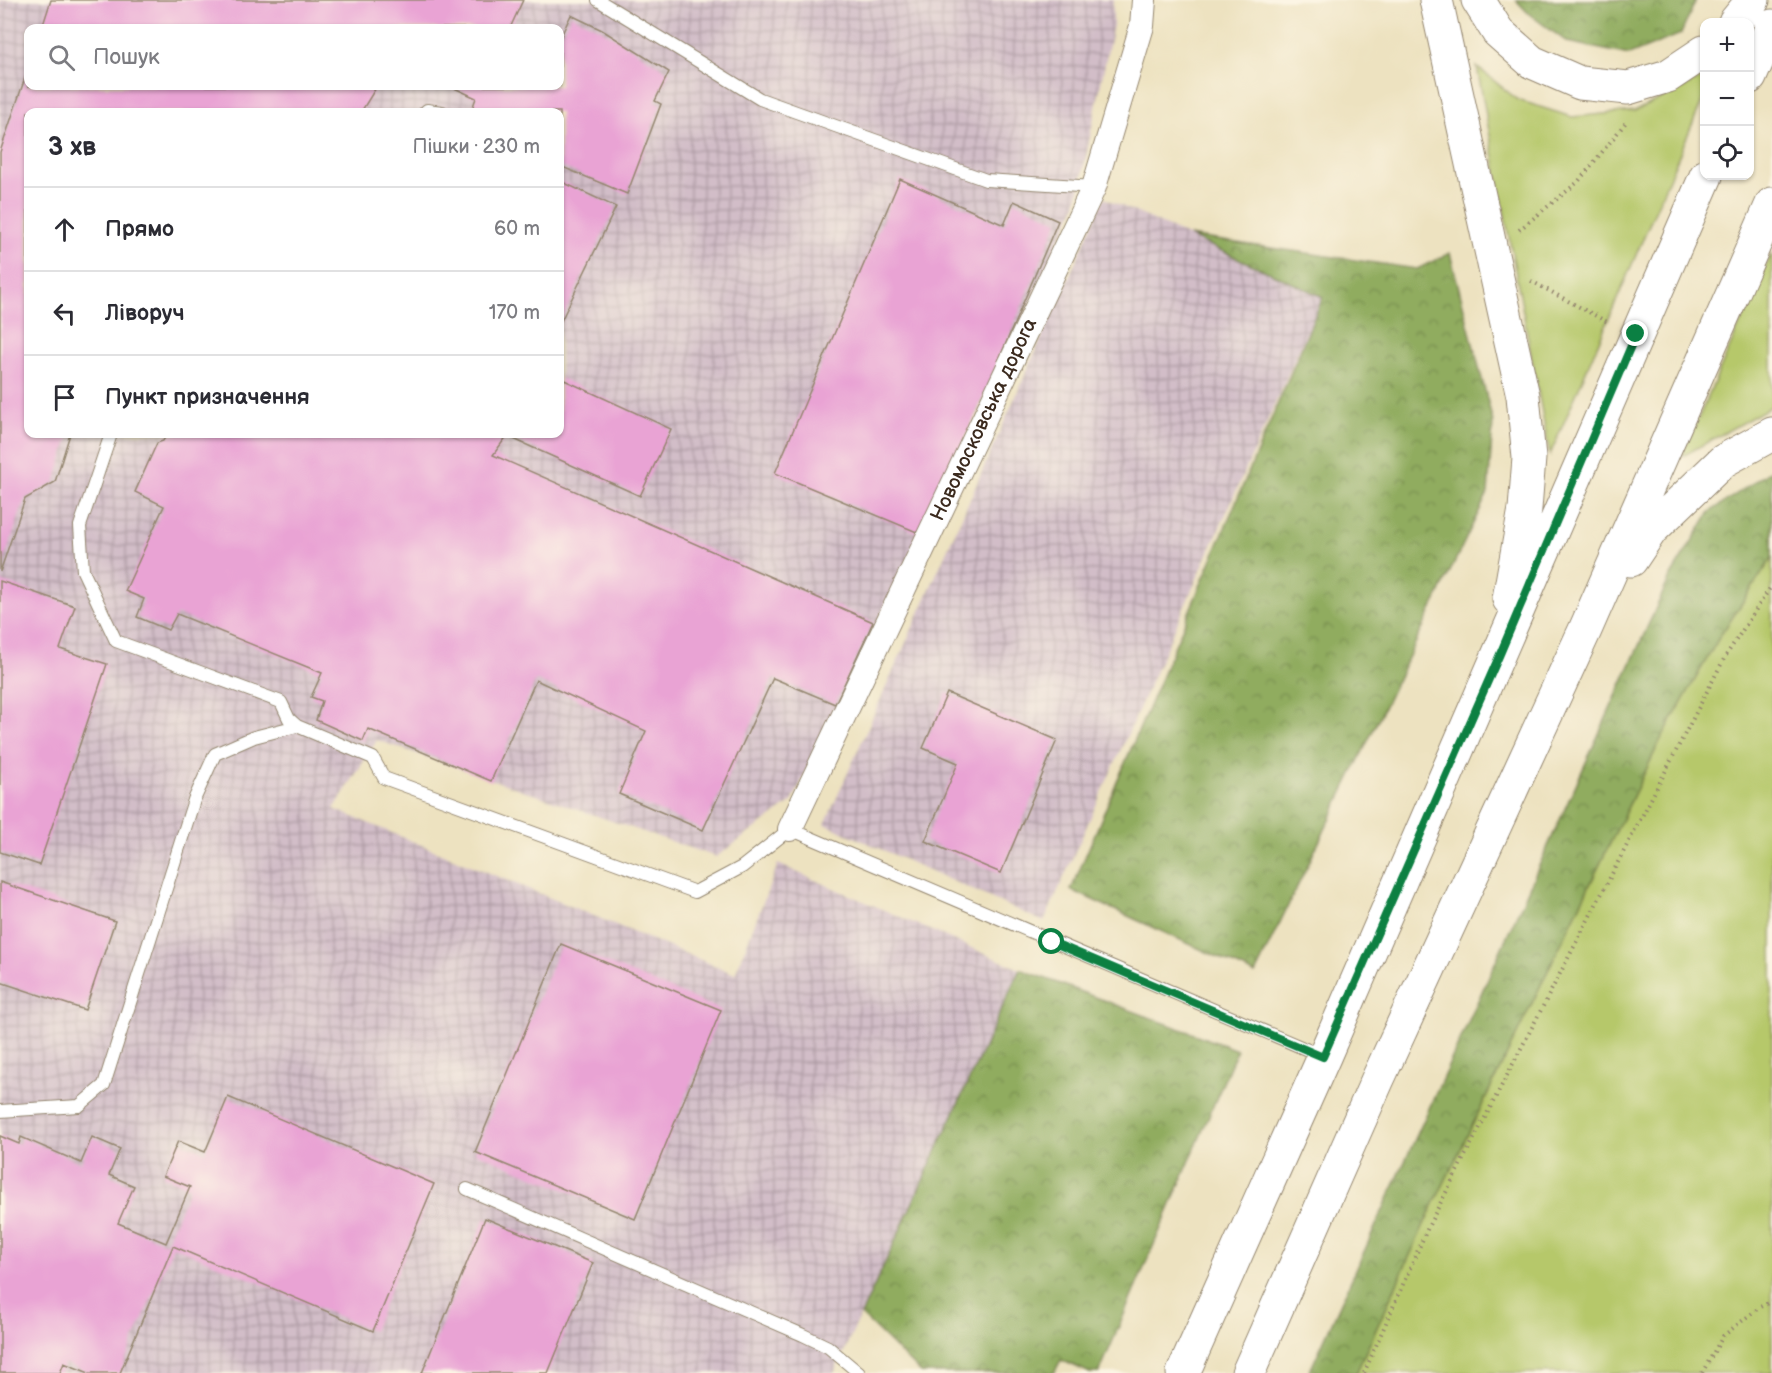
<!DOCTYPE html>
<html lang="uk">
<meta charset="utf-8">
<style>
:root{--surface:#fff;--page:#f7f7f7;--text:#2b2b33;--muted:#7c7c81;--line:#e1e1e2}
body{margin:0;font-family:"Balsamiq Sans",sans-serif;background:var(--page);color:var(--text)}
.controls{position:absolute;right:18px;top:18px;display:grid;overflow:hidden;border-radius:12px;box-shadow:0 2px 4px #0004}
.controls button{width:54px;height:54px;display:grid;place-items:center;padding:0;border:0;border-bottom:2px solid var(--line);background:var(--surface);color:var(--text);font:30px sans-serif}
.stop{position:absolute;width:18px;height:18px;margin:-14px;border:4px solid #0b8043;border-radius:50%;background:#fff}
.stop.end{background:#0b8043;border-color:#fff;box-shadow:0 2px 6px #0008}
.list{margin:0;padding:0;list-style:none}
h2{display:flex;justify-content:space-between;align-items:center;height:78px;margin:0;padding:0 24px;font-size:26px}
h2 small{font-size:20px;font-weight:400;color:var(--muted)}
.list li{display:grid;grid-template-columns:39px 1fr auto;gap:18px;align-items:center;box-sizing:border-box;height:84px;padding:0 24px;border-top:2px solid var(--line)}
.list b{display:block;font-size:22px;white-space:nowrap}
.list em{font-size:20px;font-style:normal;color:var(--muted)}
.icon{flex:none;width:33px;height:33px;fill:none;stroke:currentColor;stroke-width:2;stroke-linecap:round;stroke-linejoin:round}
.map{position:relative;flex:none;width:1772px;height:1373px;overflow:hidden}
.search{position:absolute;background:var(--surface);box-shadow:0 2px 4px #0004;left:24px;top:24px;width:540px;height:66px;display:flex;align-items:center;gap:15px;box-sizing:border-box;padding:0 21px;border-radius:12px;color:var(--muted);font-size:22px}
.panel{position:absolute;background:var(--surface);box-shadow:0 2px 4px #0004;left:24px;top:108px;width:540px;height:330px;border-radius:12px}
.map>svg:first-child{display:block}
.industrial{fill:url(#industrial-grid);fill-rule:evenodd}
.grass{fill:#b6c86b;stroke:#787944;stroke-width:1.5}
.forest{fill:url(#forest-crowns);stroke:#666b3e;stroke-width:1.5}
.building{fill:#e9a3d4}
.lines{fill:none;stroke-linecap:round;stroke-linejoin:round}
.lane-casing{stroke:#94866f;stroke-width:14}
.street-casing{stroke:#94866f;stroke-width:26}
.primary-casing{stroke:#94866f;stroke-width:35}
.path{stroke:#94866f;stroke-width:4;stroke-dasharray:1.5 4.5;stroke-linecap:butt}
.lane{stroke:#fff;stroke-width:12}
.street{stroke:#fff;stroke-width:24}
.primary{stroke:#fff;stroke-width:33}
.route{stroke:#0b8043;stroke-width:8}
.labels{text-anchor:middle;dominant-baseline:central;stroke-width:5;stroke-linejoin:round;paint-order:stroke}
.street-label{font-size:20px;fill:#3b2a1e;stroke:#fcf5e5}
</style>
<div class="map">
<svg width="1772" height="1373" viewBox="0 0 1772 1373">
<defs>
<pattern id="industrial-grid" width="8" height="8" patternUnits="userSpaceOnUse" patternTransform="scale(1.5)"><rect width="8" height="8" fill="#d2bdc8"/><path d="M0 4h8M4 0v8" fill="none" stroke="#ac9aa2"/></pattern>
<pattern id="forest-crowns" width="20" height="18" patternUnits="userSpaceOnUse" patternTransform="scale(1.5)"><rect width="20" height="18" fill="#90ac5f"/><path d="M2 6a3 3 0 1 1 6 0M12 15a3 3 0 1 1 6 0" fill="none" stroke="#778c4e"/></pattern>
</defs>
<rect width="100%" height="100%" fill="#fcf5e5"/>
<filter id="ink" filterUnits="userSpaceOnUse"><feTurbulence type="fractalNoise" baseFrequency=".0167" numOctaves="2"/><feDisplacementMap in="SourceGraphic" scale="12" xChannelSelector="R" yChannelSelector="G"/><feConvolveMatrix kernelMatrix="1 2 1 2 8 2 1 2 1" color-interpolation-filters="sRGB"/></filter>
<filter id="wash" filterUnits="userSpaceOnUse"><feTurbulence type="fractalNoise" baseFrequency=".008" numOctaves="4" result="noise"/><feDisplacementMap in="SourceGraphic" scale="24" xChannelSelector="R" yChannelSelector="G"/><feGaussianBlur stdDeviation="1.35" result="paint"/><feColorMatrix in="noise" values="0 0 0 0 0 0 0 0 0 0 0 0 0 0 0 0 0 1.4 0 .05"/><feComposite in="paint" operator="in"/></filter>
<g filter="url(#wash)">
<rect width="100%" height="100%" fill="#ede2c0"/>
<path class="industrial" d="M0,0H1113V25L1076,205L792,802L716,857L377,740L334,809L735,974L778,864L1020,969L834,1373H0ZM28,28H560V86H28ZM28,112H560V434H28Z
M1104,198L1323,296L1044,922L825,824Z"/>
<path class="grass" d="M1477,67L1518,100L1572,117L1635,111L1704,77V97L1550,455Z
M1772,252V406L1681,457Z
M1772,558V1373H1356L1427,1218L1661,739L1720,636Z"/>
<path class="forest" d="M1516,0H1696L1681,34L1629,55L1567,42L1529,14Z
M1189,236L1417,269L1450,253L1493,422L1488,493L1255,974L1071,890L1323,297Z
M1772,470V558L1720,636L1661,739L1427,1218L1356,1373H1309L1670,577L1710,512Z
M1020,969L1237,1050L1099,1373H1090L1061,1360L1054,1373H921L861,1315Z"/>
<g id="blocks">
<path class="building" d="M51,0H523L510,28H42Z
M571,15L602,30L669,72L655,101L661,104L627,194L560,166V112H471L476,98L450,86H560V38Z
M28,69V86H377L361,112H28V434H70L55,482L25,499L0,572V152Z
M900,179L1004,225L1014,201L1058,221L924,535L775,473Z
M560,181L616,207L560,323Z
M560,378L671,429L640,496L507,436L493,455L873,622L835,704L773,678L703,830L619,794L646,731L536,680L491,781L368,729L363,741L316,720L322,701L311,697L322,673L177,614L168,630L137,617L144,599L125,591L164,506L135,492L157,443L163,441L167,434H560Z
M0,581L75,606L60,649L107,664L39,865L0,852Z
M947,693L1057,740L1001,873L925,841L958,763L923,748Z
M0,882L115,921L85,1010L0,982Z
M561,944L721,1010L635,1219L475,1152Z
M228,1097L434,1184L373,1331L173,1246L120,1373H89L64,1363L60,1373H0V1136L19,1144L21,1137L81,1163L92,1137L120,1149L109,1175L134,1186L118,1223L166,1243L190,1187L163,1176L178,1141L205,1152Z
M485,1218L593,1263L548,1373H422Z"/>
</g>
</g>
<g filter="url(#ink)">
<use href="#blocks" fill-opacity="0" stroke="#94866f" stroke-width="1.5"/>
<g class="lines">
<defs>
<path id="lane" d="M598,0L760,99L986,180L1094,187
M425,112L427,110L442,112
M111,434L80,526L83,571L116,641L281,702L289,719L297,726L373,758L384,778L695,892L742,867L790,829L1322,1056
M0,1111L79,1106L104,1085L194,800L215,754L254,737L297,726
M467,1189L803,1335L828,1347L859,1373"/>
<g id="street">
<path id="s1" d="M790,829L1094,187L1142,26L1144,0"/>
</g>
<path id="primary" d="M1436,0L1523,396L1529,458L1525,509L1509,599
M1478,0L1498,32L1532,62L1580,83L1628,88L1668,76L1704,52
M1735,22L1753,0
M1750,77L1772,26
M1631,560L1651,530L1723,461L1772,434
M1183,1373L1324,1057L1706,176
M1248,1373L1377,1081L1585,630L1772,204"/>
</defs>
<use href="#lane" class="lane-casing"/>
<use href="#street" class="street-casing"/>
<use href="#primary" class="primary-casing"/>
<path class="path" d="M1519,230L1578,182L1627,121
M1531,281L1609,323
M1364,1373L1429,1225L1725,657L1772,585
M1702,1373L1723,1336L1760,1307L1772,1301"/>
<use href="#lane" class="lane"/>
<use href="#street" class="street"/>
<use href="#primary" class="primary"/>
</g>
</g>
<g class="lines" filter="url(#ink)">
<path class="route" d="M1052,942L1323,1057L1500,654L1636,334"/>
</g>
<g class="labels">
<g class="street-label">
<text stroke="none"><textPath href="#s1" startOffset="453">Новомосковська дорога</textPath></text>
</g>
</g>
</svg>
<div class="controls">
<button>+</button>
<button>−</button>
<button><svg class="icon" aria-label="locate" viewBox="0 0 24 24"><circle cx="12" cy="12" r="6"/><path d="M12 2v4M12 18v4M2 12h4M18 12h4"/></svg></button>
</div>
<div class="stop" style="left:1052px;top:942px"></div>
<div class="stop end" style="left:1636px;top:334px"></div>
<div class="search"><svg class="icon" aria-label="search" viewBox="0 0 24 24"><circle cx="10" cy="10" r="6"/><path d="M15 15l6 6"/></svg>Пошук</div>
<section class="panel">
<h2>3 хв<small>Пішки · 230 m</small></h2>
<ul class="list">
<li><svg class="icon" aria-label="ahead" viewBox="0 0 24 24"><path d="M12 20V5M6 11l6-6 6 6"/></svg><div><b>Прямо</b></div><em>60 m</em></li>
<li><svg class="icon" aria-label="left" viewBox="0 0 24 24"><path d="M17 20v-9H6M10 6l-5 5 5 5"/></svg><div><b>Ліворуч</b></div><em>170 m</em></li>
<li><svg class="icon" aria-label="arrive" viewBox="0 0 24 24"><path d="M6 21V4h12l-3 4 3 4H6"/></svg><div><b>Пункт призначення</b></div></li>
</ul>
</section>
</div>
